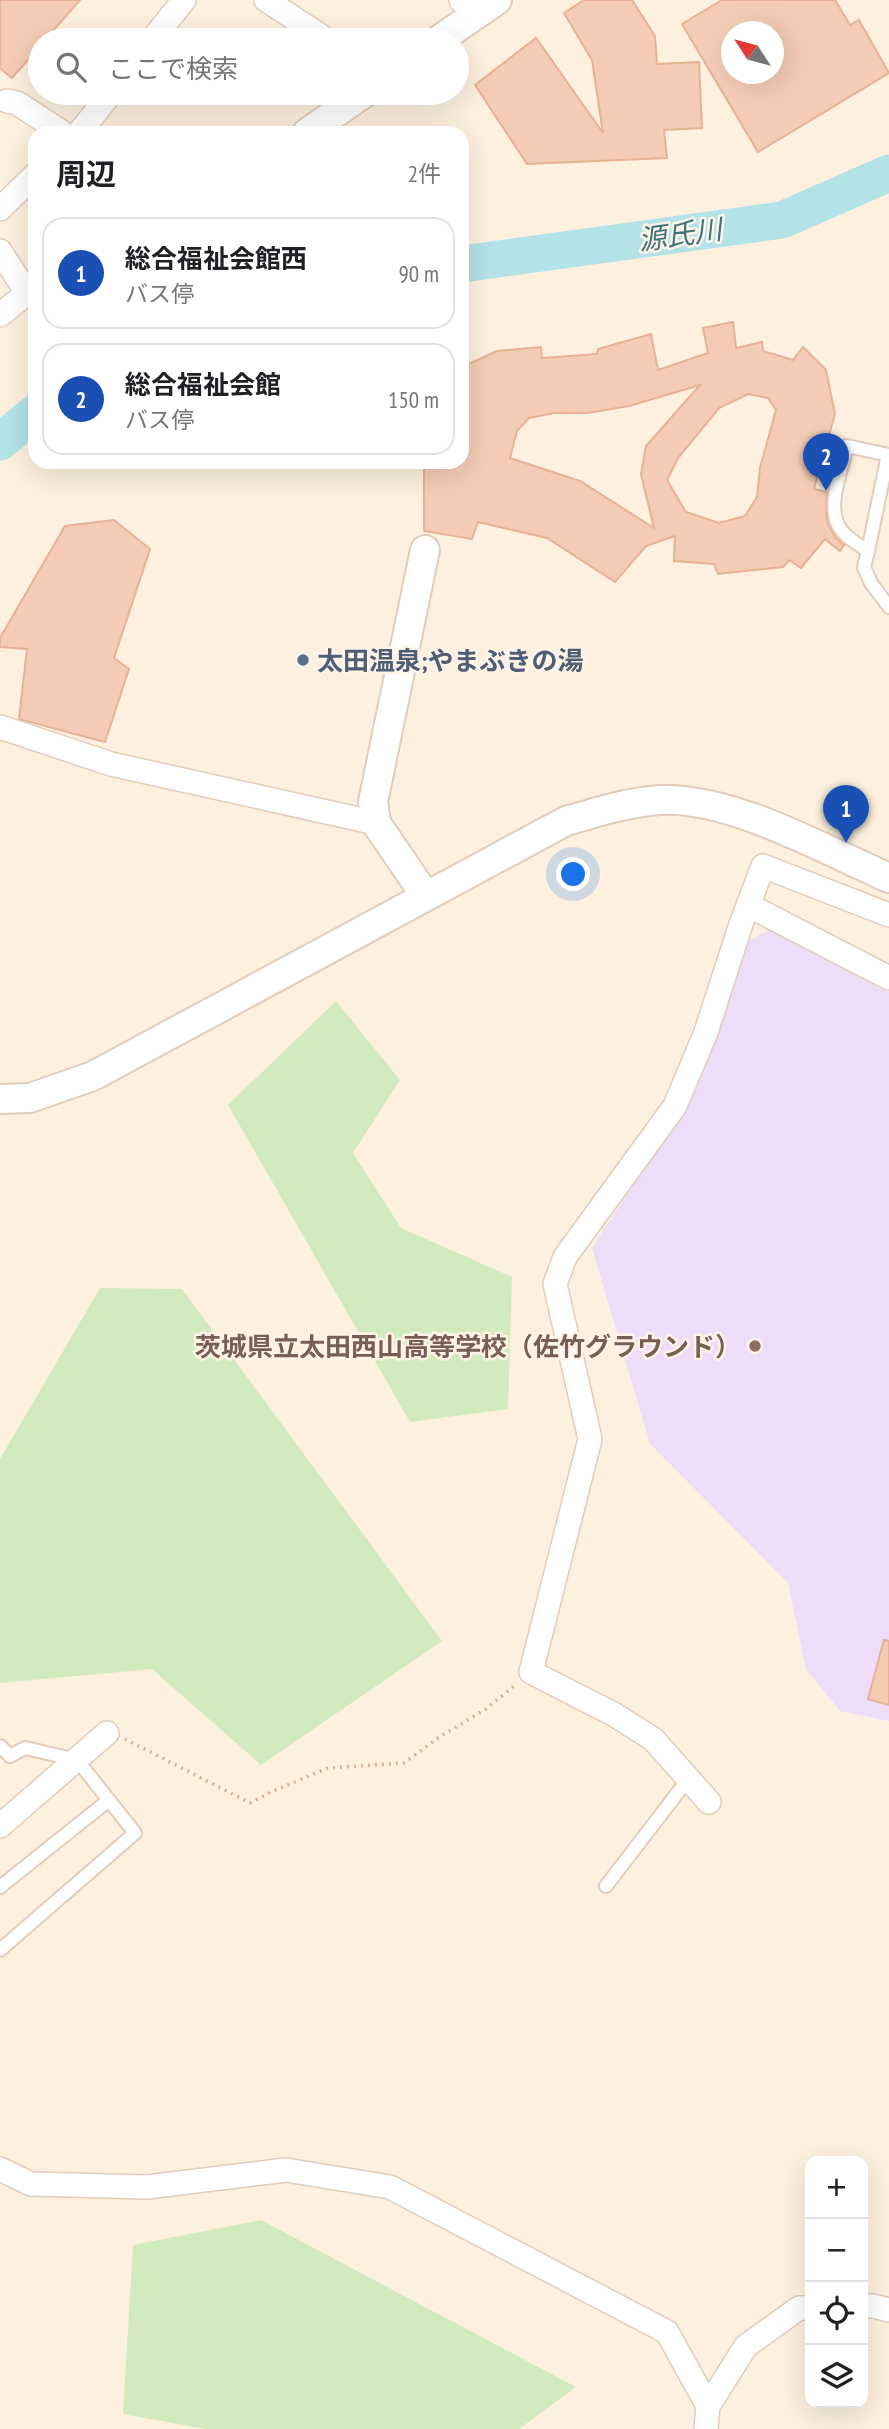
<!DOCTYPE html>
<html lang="ja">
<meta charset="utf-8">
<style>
:root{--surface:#fff;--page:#f2f2f2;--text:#202124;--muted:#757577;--line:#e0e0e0;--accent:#1a73e8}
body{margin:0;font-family:"PT Sans Narrow","Noto Sans JP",sans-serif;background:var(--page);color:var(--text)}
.controls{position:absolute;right:21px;bottom:21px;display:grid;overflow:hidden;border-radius:14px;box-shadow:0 7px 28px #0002}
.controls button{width:63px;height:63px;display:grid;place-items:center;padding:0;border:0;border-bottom:2px solid var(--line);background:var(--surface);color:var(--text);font:35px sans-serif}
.compass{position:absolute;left:721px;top:21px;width:63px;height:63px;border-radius:50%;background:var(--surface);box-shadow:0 7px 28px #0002;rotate:306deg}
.you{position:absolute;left:574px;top:875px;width:24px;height:24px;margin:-18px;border:5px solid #fff;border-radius:50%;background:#1a73e8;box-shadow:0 0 0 10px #1a73e833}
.badge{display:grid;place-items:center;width:46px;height:46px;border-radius:50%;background:var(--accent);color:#fff;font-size:23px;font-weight:700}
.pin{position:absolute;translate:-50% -58px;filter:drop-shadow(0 2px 4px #0008)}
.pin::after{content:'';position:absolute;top:37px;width:24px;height:21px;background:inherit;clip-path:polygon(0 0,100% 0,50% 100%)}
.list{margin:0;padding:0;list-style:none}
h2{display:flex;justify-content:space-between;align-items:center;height:91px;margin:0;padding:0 28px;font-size:30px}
h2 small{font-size:23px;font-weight:400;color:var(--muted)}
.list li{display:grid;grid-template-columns:46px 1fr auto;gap:21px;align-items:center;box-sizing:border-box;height:112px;margin:0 14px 14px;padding:0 14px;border:2px solid var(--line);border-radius:21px}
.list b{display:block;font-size:26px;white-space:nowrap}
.list p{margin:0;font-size:23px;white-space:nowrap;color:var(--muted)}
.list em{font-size:23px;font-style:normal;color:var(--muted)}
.icon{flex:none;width:38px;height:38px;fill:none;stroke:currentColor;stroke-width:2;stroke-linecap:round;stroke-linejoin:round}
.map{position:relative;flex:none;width:889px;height:2429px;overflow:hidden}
.search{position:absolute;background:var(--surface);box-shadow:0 7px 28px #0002;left:28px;top:28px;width:441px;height:77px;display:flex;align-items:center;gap:18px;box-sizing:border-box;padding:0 24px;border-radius:38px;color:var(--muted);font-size:26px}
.panel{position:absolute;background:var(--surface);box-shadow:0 7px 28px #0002;left:28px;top:126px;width:441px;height:343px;border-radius:21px}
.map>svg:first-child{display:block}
.education{fill:#eedcf9}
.green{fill:#d2ebbe}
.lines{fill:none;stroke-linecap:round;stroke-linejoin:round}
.river{stroke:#b3e2e7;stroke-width:37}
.building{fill:#f4ccb6;stroke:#e7b195;stroke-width:2;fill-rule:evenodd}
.service-casing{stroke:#e2ccbb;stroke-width:16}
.minor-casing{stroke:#e2ccbb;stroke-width:26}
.tertiary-casing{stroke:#e2ccbb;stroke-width:32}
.path{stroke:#d8af99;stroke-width:3.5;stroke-dasharray:2 5;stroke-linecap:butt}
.service{stroke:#fff;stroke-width:12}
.minor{stroke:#fff;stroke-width:23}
.tertiary{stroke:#fff;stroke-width:28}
.service-dot{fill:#5c6f8a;stroke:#fff4e7;stroke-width:2.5}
.education-dot{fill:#8d6e63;stroke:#fff4e7;stroke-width:2.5}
.labels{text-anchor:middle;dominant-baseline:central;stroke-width:5;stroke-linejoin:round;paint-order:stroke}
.service-label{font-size:26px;font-weight:bold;fill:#4e5e75;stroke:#fff4e7;text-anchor:start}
.education-label{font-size:26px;font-weight:bold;fill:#785e54;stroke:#fff4e7;text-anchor:end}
.water-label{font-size:28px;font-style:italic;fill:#3a737c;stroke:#fff4e7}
</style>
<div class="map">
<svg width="889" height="2429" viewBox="0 0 889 2429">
<rect width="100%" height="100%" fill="#fdf0df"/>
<path class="education" d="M771,929L889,992V1721L840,1711L806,1669L788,1583L650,1444L592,1248L690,1099L745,943Z"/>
<path class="green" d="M336,1001L400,1080L353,1153L401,1228L512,1277L508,1409L410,1422L228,1105Z
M100,1288L182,1289L442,1641L261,1765L152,1669L0,1683V1459Z
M261,2220L576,2387L519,2429H206L123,2414L133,2245Z"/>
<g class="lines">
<path class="river" d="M462,264L782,220L889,173
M0,442L35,413"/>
</g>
<path class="building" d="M0,0H80L45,40H40V46L12,78L0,68Z
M584,0H632L655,36L657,64L699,62L702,128L664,130L667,158L527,164L475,85L536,38L603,133L592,60L564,13Z
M722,0H835L850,25L859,20L889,73L758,152L682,24ZM732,32H774V74H732Z
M733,322L736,348L762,342L763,351L793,360L803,347L826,370L835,414L814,489L827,492L826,512L828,524L835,537L844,545L840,551L825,539L801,568L789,560L783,567L718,574L714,564L674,561L675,536L646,546L615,582L547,538L478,522L472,539L424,531V462H462V367L497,351L541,347L542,358L597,354L598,349L651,334L658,370L708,353L703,328ZM700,385L646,446L641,474L654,528L580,481L510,458L517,431L529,418L554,413H588L629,406ZM748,394L768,398L776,410L760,468L757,497L745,516L719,523L686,512L667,480L678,458L719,408Z
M114,520L150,549L114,658L129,669L105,742L19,719L27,649L0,647V638L65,526Z
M884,1640L889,1641V1705L868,1699Z"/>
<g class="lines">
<defs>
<path id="service" d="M868,551C860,545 848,539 842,531C824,510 842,470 847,446L888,455L868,551L864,567L871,583L889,607
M0,1746L10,1756L25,1748L77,1760L135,1833L0,1950
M606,1886L689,1778
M0,1887L109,1800"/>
<path id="minor" d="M266,0L327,40
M461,0L478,13
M152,40L184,0
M7,101L17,103L63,133
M79,133L111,93
M0,209L35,175
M0,251L27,293L0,315
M0,727L111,764L376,823
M748,905L889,978
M709,1802L653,1739L615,1715L531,1672L590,1439L555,1284L565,1257L675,1106L706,1032L741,924L763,866L889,915
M0,1826L107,1733
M0,2169L31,2184L147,2187L286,2170L390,2187L667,2332L708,2406
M863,2306H873L889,2310
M706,2429L708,2406L746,2346L799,2308H810"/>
<path id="tertiary" d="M439,40L497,0
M307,133L364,93
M425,550L373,802L376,823L425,895
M0,1099L30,1098L93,1076L566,821C598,812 628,802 661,800C732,797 825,850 889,878"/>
</defs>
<use href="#service" class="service-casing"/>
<use href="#minor" class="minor-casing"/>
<use href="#tertiary" class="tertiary-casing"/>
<path class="path" d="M125,1739L250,1803L271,1792L328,1768L404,1763L438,1738L486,1709L514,1686"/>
<use href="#service" class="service"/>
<use href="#minor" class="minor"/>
<use href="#tertiary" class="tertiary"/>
</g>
<circle class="service-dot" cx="303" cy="660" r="7"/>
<circle class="education-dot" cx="755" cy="1346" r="7"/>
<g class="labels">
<g class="service-label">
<text x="317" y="660">太田温泉;やまぶきの湯</text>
</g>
<g class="education-label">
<text x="741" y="1346">茨城県立太田西山高等学校（佐竹グラウンド）</text>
</g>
<g class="water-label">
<text transform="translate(680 234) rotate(-8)">源氏川</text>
</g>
</g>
</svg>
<div class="controls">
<button>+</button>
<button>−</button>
<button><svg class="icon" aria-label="locate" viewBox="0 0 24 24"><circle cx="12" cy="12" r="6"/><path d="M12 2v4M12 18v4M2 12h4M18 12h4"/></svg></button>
<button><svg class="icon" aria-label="layers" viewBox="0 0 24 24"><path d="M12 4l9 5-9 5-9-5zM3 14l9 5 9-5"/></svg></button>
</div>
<svg class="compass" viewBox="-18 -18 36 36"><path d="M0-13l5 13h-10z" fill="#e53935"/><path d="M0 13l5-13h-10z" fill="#757577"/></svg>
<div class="you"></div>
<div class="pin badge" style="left:846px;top:843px;background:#1a4fb4">1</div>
<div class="pin badge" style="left:826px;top:491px;background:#1a4fb4">2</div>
<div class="search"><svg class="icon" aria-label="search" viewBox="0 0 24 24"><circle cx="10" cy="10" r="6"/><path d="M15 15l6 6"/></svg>ここで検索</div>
<section class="panel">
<h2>周辺<small>2件</small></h2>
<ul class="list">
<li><span class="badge" style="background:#1a4fb4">1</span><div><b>総合福祉会館西</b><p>バス停</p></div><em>90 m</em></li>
<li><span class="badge" style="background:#1a4fb4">2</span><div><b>総合福祉会館</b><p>バス停</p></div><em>150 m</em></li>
</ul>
</section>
</div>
